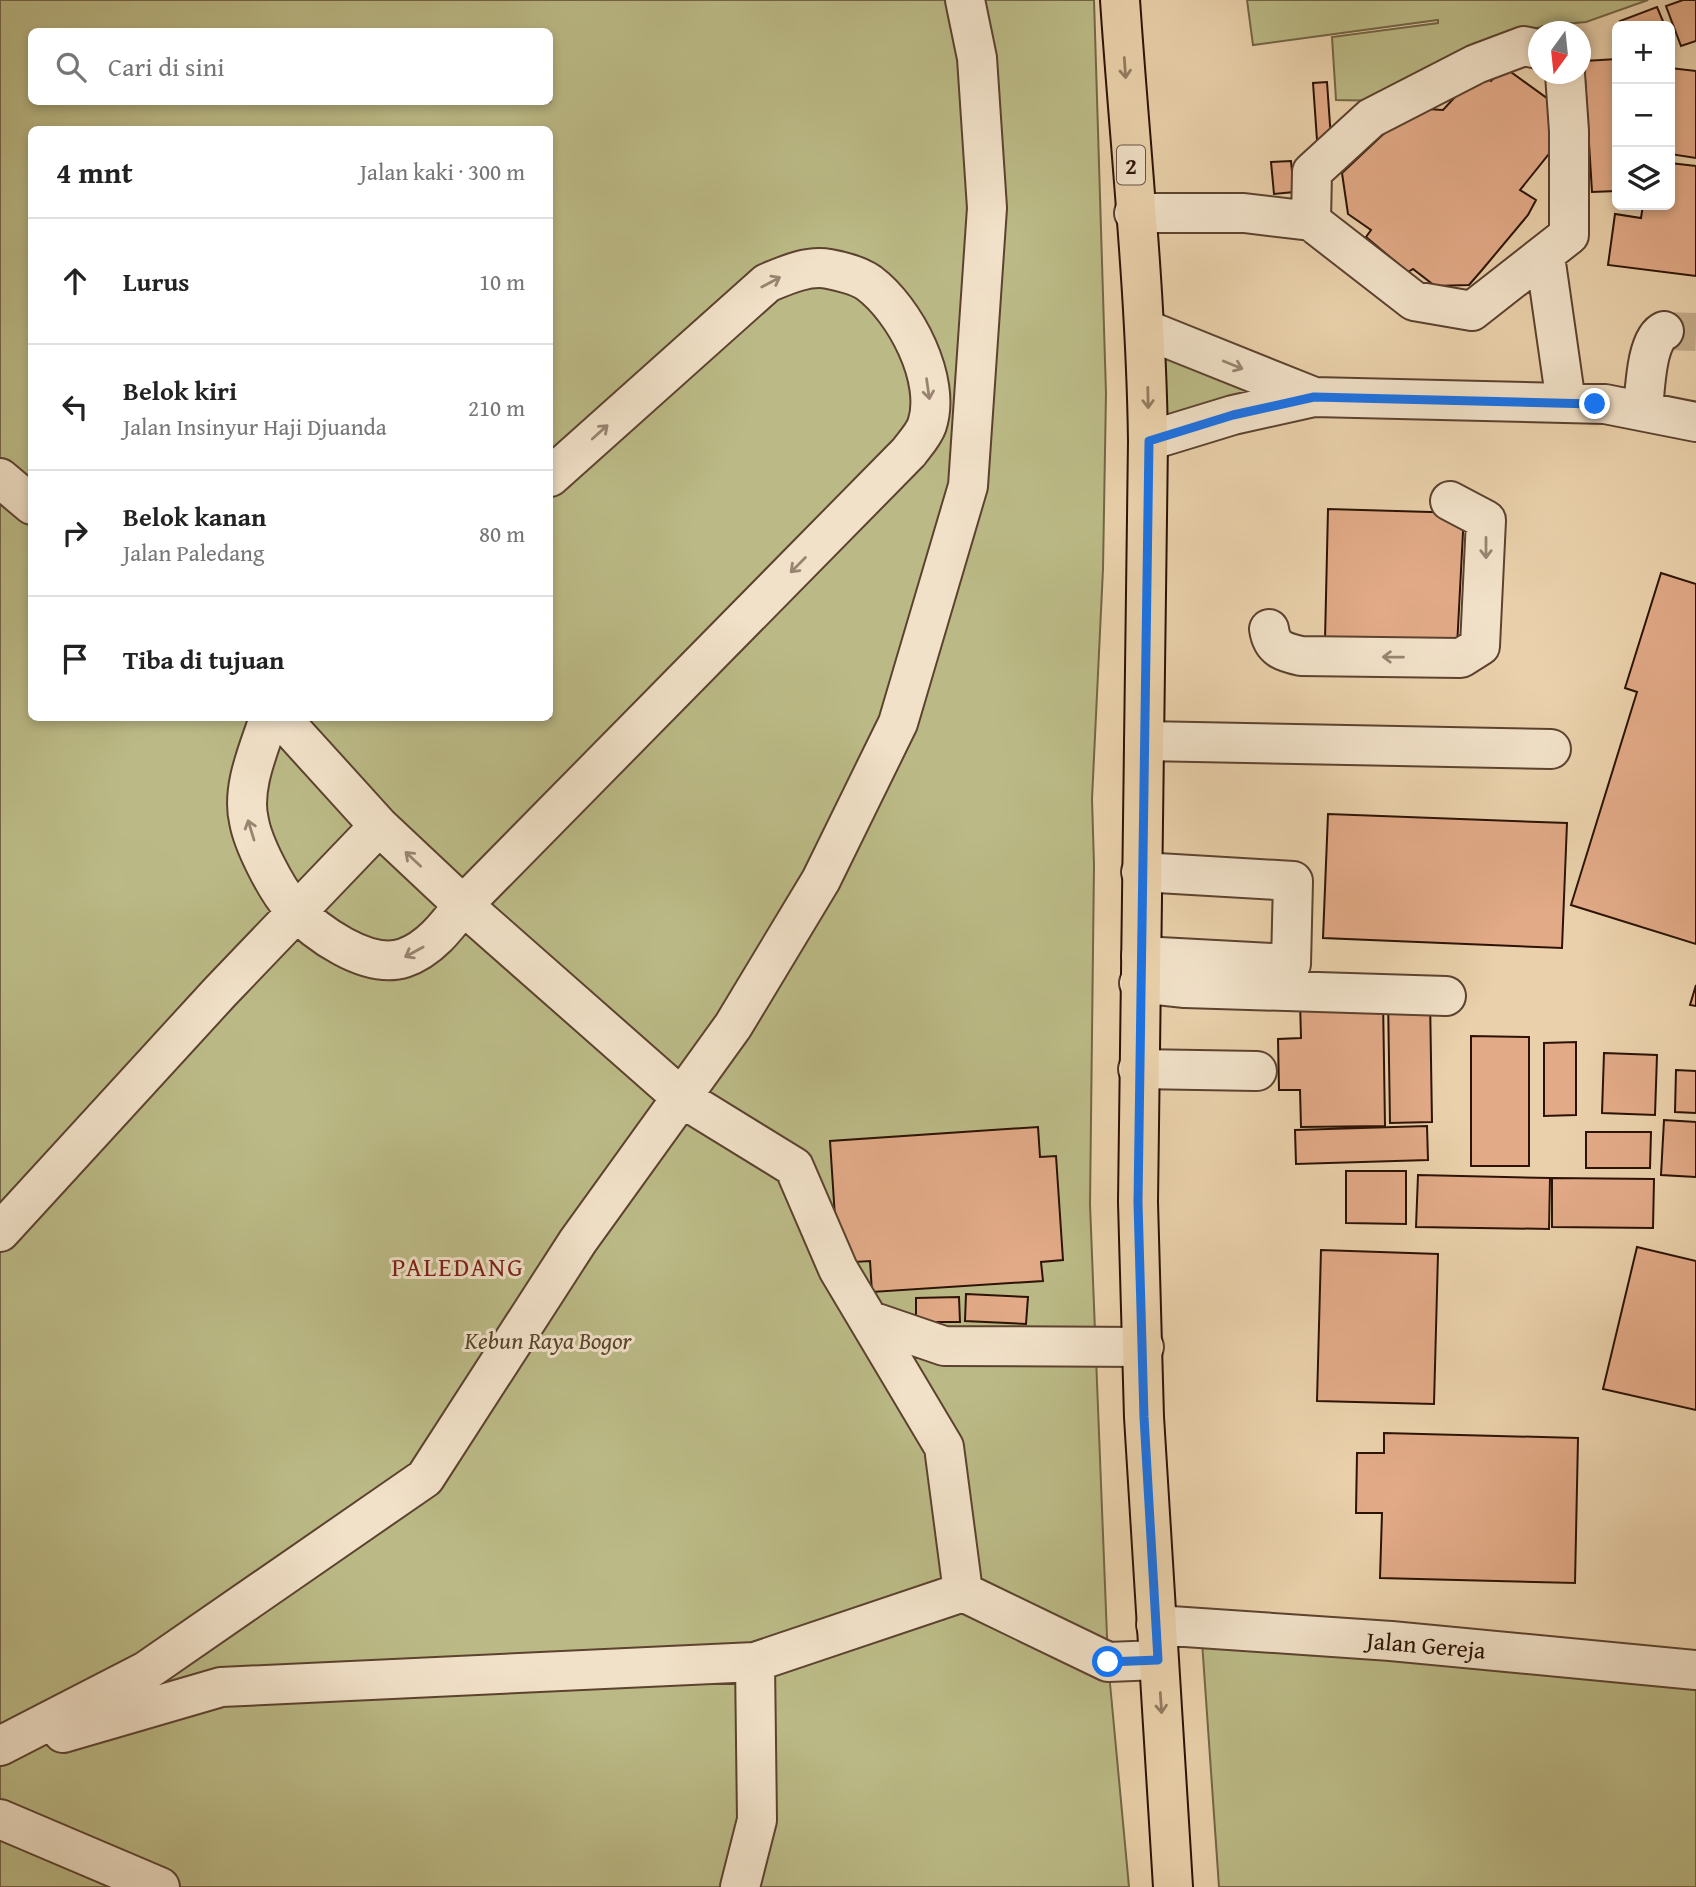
<!DOCTYPE html>
<html lang="id">
<meta charset="utf-8">
<style>
:root{--surface:#fff;--page:#f6f6f6;--text:#222;--muted:#767676;--line:#e0e0e0}
body{margin:0;font-family:"Gentium Book Plus",serif;background:var(--page);color:var(--text)}
.controls{position:absolute;right:21px;top:21px;display:grid;overflow:hidden;border-radius:10px;box-shadow:0 4px 10px #0003}
.controls button{width:63px;height:63px;display:grid;place-items:center;padding:0;border:0;border-bottom:2px solid var(--line);background:var(--surface);color:var(--text);font:35px sans-serif}
.compass{position:absolute;left:1528px;top:21px;width:63px;height:63px;border-radius:50%;background:var(--surface);box-shadow:0 4px 10px #0003;rotate:195deg}
.stop{position:absolute;width:21px;height:21px;margin:-16px;border:5px solid #1a73e8;border-radius:50%;background:#fff}
.stop.end{background:#1a73e8;border-color:#fff;box-shadow:0 2px 7px #0008}
.list{margin:0;padding:0;list-style:none}
h2{display:flex;justify-content:space-between;align-items:center;height:91px;margin:0;padding:0 28px;font-size:30px}
h2 small{font-size:23px;font-weight:400;color:var(--muted)}
.list li{display:grid;grid-template-columns:46px 1fr auto;gap:21px;align-items:center;box-sizing:border-box;height:126px;padding:0 28px;border-top:2px solid var(--line)}
.list b{display:block;font-size:26px;white-space:nowrap}
.list p{margin:0;font-size:23px;white-space:nowrap;color:var(--muted)}
.list em{font-size:23px;font-style:normal;color:var(--muted)}
.icon{flex:none;width:38px;height:38px;fill:none;stroke:currentColor;stroke-width:2;stroke-linecap:round;stroke-linejoin:round}
.map{position:relative;flex:none;width:1696px;height:1887px;overflow:hidden}
.search{position:absolute;background:var(--surface);box-shadow:0 4px 10px #0003;left:28px;top:28px;width:525px;height:77px;display:flex;align-items:center;gap:18px;box-sizing:border-box;padding:0 24px;border-radius:10px;color:var(--muted);font-size:26px}
.panel{position:absolute;background:var(--surface);box-shadow:0 4px 10px #0003;left:28px;top:126px;width:525px;height:595px;border-radius:10px}
.map>svg:first-child{display:block}
.green{fill:#bbba86;stroke:#746646;stroke-width:2;fill-rule:evenodd}
.building{fill:#e2aa87;stroke:#2c1306;stroke-width:2}
.lines{fill:none;stroke-linecap:round;stroke-linejoin:round}
.minor-tunnel{stroke:#c4ab8a;stroke-width:38;stroke-dasharray:38 19;stroke-linecap:butt}
.minor-casing{stroke:#5c422f;stroke-width:42}
.major-casing{stroke:#2c1306;stroke-width:42}
.minor{stroke:#f1e1c8;stroke-width:38}
.major{stroke:#ead1ab;stroke-width:38}
.oneway{stroke:#947c61}
.oneway2{stroke:#988471}
.route{stroke:#1a73e8;stroke-width:9}
.labels{text-anchor:middle;dominant-baseline:central;stroke-width:6;stroke-linejoin:round;paint-order:stroke}
.shield{fill:#f1e1c8;stroke:#675140;stroke-width:2}
.shield-label{font-size:23px;font-weight:bold;fill:#2c1306}
.park-label{font-size:24px;font-style:italic;fill:#57452c;stroke:#f1e1c8}
.street-label{font-size:24px;fill:#2c1306;stroke:#f1e1c8}
.neighbourhood-label{font-size:26px;letter-spacing:2px;fill:#7a1f14;stroke:#f1e1c8}
</style>
<div class="map">
<svg width="1696" height="1887" viewBox="0 0 1696 1887">
<rect width="100%" height="100%" fill="#ead1ab"/>
<filter id="stains"><feTurbulence type="fractalNoise" baseFrequency=".00286" numOctaves="4"/><feColorMatrix values="0 0 0 0 .2 0 0 0 0 .09 0 0 0 0 .02 0 0 0 .5 -.17"/></filter>
<radialGradient id="worn" r=".72"><stop offset=".6" stop-color="#630" stop-opacity="0"/><stop offset="1" stop-color="#630" stop-opacity=".3"/></radialGradient>
<path class="green" d="M0,0H1094L1106,393L1103,569L1092,799L1094,865L1090,1204L1108,1662L1129,1887H0ZM32,32H550V102H32ZM32,130H550V718H32Z
M1247,0H1648L1586,22L1543,26L1511,38L1389,101L1336,100L1332,37L1438,23V20L1253,45Z
M1147,330L1314,397L1148,441Z
M1201,1627L1696,1670V1887H1219Z"/>
<path class="building" d="M1683,0H1696V41L1681,46L1666,6Z
M1657,7L1665,26H1622L1620,21Z
M1617,59V191L1592,192L1584,61Z
M1504,67L1562,109L1549,129L1561,139L1520,190L1536,200L1528,215L1482,270L1469,285L1435,286L1413,269L1408,272L1366,237L1371,230L1348,214L1342,173L1411,108L1443,110L1478,72L1491,81Z
M1670,68L1696,71V158L1670,154Z
M1327,82L1331,139L1317,140L1313,83Z
M1291,161L1294,192L1274,194L1271,162Z
M1670,163L1696,166V276L1608,265L1615,214L1641,218L1643,205H1670Z
M1328,509L1464,513L1457,647L1325,640Z
M1661,573L1696,584V944L1571,905L1637,692L1625,688Z
M1328,814L1567,823L1562,948L1323,938Z
M1696,985V1006L1690,1005Z
M1388,997H1430L1432,1122L1390,1123Z
M1383,999L1385,1126L1301,1127L1300,1090H1279L1278,1039L1301,1038L1300,1001Z
M1471,1036L1529,1037V1166H1471Z
M1576,1042V1115L1544,1116V1043Z
M1604,1053L1657,1055L1655,1115L1602,1113Z
M1676,1070L1696,1071V1113L1675,1112Z
M1664,1120L1696,1122V1177L1661,1175Z
M1427,1126L1428,1160L1296,1164L1295,1130Z
M1038,1127L1040,1157L1056,1156L1063,1260L1041,1262L1043,1281L872,1292L870,1261L838,1263L830,1141Z
M1586,1132H1651L1650,1168H1586Z
M1346,1171H1406V1224L1346,1223Z
M1418,1175L1550,1178L1549,1229L1416,1227Z
M1552,1178L1654,1179L1653,1228L1552,1227Z
M1637,1247L1696,1261V1410L1603,1389Z
M1321,1250L1438,1254L1434,1404L1317,1401Z
M966,1294L1028,1297L1026,1324L965,1321Z
M959,1297L960,1322H916V1298Z
M1384,1433L1578,1438L1575,1583L1380,1578L1382,1513H1356L1357,1453H1384Z"/>
<g class="lines">
<path class="minor-tunnel" d="M1664,331L1696,332"/>
<defs>
<path id="minor" d="M1134,213H1244L1311,221L1414,301L1472,311L1569,235V131L1565,74
M1311,221L1312,172L1371,118L1476,64L1524,46L1538,49
M1545,256L1566,403
M1147,330L1314,397
M1643,410C1645,391 1646,339 1664,331
M1148,441L1233,415L1314,397L1605,404L1696,422
M0,478L32,505
M1269,629C1272,649 1283,652 1301,656L1461,658L1480,646L1486,520L1450,501
M269,718C259,749 241,788 249,821C253,844 276,889 292,907C315,932 367,970 404,958C430,949 447,926 463,905L909,452C915,444 924,434 927,425C942,380 905,310 869,283C859,276 840,271 829,269C808,265 786,275 767,283L550,477
M281,718L379,826L463,905L682,1098L794,1167L838,1269L944,1447L963,1592
M1144,741L1551,749
M1141,956L1291,964L1293,881L1141,872
M1139,983L1185,988L1446,996
M1138,1069L1257,1071
M0,1232L220,992L379,826
M871,1321L944,1346L1144,1347
M1156,1625L1391,1641L1696,1670
M63,1733L221,1687L755,1662L963,1592L1108,1662L1158,1660
M0,1746L146,1671L425,1478L578,1241L733,1026L821,880L898,723L968,486L987,208L977,58L965,0
M0,1819L160,1887
M740,1887L757,1820L755,1662"/>
<path id="major" d="M1120,0C1130,147 1146,294 1148,441L1138,1202L1144,1417L1173,1887"/>
</defs>
<use href="#minor" class="minor-casing"/>
<use href="#major" class="major-casing"/>
<use href="#minor" class="minor"/>
<use href="#major" class="major"/>
</g>
<defs><path id="oneway-shaft" d="M-6 0H5M1.5-3L5.5 0L1.5 3" fill="none" stroke-width="1.6" stroke-linecap="round" stroke-linejoin="round" transform="scale(1.75)"/></defs>
<g class="oneway">
<use href="#oneway-shaft" transform="translate(1125 68) rotate(86)"/>
<use href="#oneway-shaft" transform="translate(1148 398) rotate(89)"/>
<use href="#oneway-shaft" transform="translate(1161 1703) rotate(86)"/>
</g>
<g class="oneway2">
<use href="#oneway-shaft" transform="translate(771 282) rotate(-28)"/>
<use href="#oneway-shaft" transform="translate(1233 365) rotate(22)"/>
<use href="#oneway-shaft" transform="translate(928 389) rotate(82)"/>
<use href="#oneway-shaft" transform="translate(600 432) rotate(-42)"/>
<use href="#oneway-shaft" transform="translate(1486 548) rotate(90)"/>
<use href="#oneway-shaft" transform="translate(798 565) rotate(135)"/>
<use href="#oneway-shaft" transform="translate(1393 657) rotate(-179)"/>
<use href="#oneway-shaft" transform="translate(251 830) rotate(-107)"/>
<use href="#oneway-shaft" transform="translate(413 859) rotate(-137)"/>
<use href="#oneway-shaft" transform="translate(414 952) rotate(151)"/>
</g>
<g class="lines">
<path class="route" d="M1108,1662L1158,1660L1144,1417L1138,1202L1149,441L1233,415L1314,397L1595,404"/>
</g>
<g class="labels">
<rect class="shield" x="1117" y="145.5" width="28" height="39" rx="5"/>
<g class="shield-label">
<text x="1131" y="165">2</text>
</g>
<g class="park-label">
<text x="548" y="1340">Kebun Raya Bogor</text>
</g>
<g class="street-label">
<text transform="translate(1426 1645) rotate(5)">Jalan Gereja</text>
</g>
<g class="neighbourhood-label">
<text x="458" y="1266">PALEDANG</text>
</g>
</g>
<rect width="100%" height="100%" filter="url(#stains)"/>
<rect width="100%" height="100%" fill="url(#worn)"/>
</svg>
<div class="controls">
<button>+</button>
<button>−</button>
<button><svg class="icon" aria-label="layers" viewBox="0 0 24 24"><path d="M12 4l9 5-9 5-9-5zM3 14l9 5 9-5"/></svg></button>
</div>
<svg class="compass" viewBox="-18 -18 36 36"><path d="M0-13l5 13h-10z" fill="#e53935"/><path d="M0 13l5-13h-10z" fill="#767676"/></svg>
<div class="stop" style="left:1108px;top:1662px"></div>
<div class="stop end" style="left:1595px;top:404px"></div>
<div class="search"><svg class="icon" aria-label="search" viewBox="0 0 24 24"><circle cx="10" cy="10" r="6"/><path d="M15 15l6 6"/></svg>Cari di sini</div>
<section class="panel">
<h2>4 mnt<small>Jalan kaki · 300 m</small></h2>
<ul class="list">
<li><svg class="icon" aria-label="ahead" viewBox="0 0 24 24"><path d="M12 20V5M6 11l6-6 6 6"/></svg><div><b>Lurus</b></div><em>10 m</em></li>
<li><svg class="icon" aria-label="left" viewBox="0 0 24 24"><path d="M17 20v-9H6M10 6l-5 5 5 5"/></svg><div><b>Belok kiri</b><p>Jalan Insinyur Haji Djuanda</p></div><em>210 m</em></li>
<li><svg class="icon" aria-label="right" viewBox="0 0 24 24"><path d="M7 20v-9h11M14 6l5 5-5 5"/></svg><div><b>Belok kanan</b><p>Jalan Paledang</p></div><em>80 m</em></li>
<li><svg class="icon" aria-label="arrive" viewBox="0 0 24 24"><path d="M6 21V4h12l-3 4 3 4H6"/></svg><div><b>Tiba di tujuan</b></div></li>
</ul>
</section>
</div>
